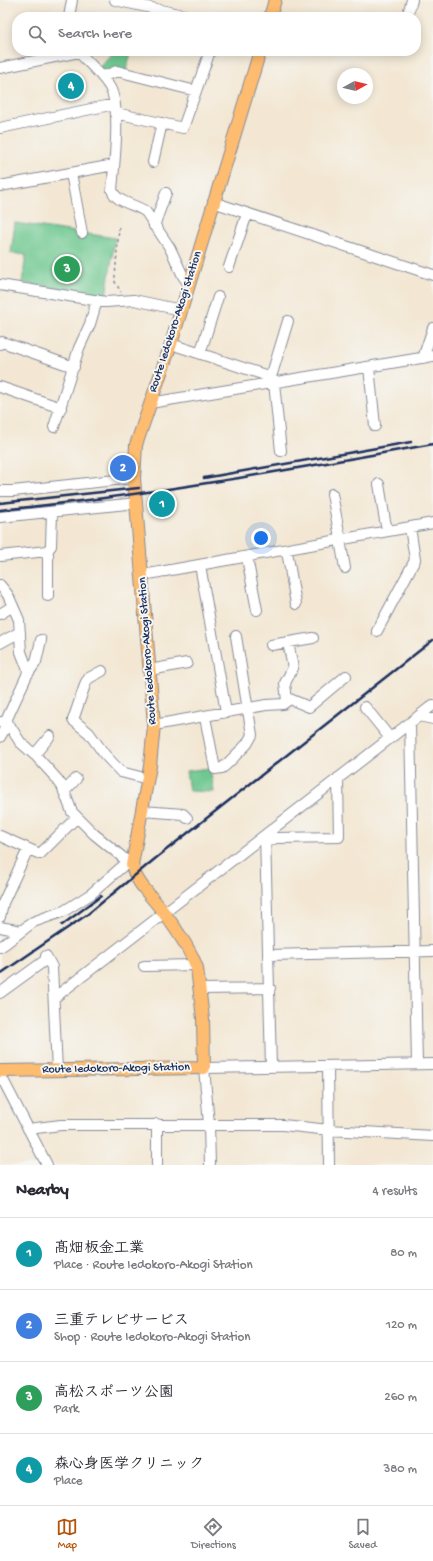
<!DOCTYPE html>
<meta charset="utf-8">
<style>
:root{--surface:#fff;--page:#f2f2f3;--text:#2b2b33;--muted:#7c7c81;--line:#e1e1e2;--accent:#b45309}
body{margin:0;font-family:"Gochi Hand","Klee One",sans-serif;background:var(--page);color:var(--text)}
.compass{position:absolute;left:337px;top:68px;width:36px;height:36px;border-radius:50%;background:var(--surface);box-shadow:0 2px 10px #0003;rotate:82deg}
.you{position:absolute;left:261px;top:538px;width:14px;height:14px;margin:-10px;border:3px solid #fff;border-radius:50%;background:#1a73e8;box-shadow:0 0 0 6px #1a73e833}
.badge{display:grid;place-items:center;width:26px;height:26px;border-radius:50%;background:var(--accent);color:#fff;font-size:13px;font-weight:700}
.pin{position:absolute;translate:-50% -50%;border:2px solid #fff;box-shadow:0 1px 4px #0006}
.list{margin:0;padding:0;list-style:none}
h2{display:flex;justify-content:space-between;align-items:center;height:52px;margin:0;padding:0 16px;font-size:17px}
h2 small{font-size:13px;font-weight:400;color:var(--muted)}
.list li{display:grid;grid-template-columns:26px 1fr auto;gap:12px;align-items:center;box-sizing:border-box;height:72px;padding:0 16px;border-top:1px solid var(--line)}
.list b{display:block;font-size:15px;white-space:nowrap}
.list p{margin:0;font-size:13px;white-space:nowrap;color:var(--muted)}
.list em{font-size:13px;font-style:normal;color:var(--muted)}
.icon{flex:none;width:22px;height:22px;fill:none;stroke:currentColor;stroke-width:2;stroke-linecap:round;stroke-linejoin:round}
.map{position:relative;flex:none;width:433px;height:1165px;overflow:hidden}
.search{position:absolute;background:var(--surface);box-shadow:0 2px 10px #0003;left:12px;right:12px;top:12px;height:44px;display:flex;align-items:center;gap:10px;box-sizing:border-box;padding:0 14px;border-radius:16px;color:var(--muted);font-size:15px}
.sheet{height:340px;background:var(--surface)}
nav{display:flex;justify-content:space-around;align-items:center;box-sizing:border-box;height:56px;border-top:1px solid var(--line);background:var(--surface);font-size:11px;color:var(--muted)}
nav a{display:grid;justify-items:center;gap:2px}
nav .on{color:var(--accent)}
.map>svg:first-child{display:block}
.green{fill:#6ec890;stroke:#447c77}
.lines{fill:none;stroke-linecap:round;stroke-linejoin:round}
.minor-casing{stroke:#878b98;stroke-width:12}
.major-casing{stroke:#878b98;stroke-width:14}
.path{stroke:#878b98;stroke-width:1.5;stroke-dasharray:3 3;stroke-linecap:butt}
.minor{stroke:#fff;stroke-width:10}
.major{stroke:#fdbc6f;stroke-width:12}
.rail{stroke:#1b2f5e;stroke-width:2.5}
.labels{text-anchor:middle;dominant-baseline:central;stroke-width:4;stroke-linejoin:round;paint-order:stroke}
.street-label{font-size:12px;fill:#1b2f5e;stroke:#f6f6f2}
</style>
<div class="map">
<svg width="433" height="1165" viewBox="0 0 433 1165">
<rect width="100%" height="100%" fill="#f6f6f2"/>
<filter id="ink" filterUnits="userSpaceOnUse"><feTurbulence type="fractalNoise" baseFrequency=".025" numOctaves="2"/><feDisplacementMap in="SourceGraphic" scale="8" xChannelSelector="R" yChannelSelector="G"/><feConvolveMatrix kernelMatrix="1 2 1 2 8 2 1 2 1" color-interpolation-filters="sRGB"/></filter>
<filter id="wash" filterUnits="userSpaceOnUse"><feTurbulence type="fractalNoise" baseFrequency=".012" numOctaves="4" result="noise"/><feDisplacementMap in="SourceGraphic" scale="16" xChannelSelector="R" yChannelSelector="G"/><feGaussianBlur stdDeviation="0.9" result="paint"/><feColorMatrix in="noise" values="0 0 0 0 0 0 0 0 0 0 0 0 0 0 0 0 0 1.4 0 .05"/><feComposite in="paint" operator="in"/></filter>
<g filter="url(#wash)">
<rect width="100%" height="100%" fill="#f3e7d3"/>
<path class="green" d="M114,51L131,53L125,73L96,71Z
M15,223L115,238L106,296L22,283L26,255L11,253Z
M210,768L214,792L189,791L186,771Z"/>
</g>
<g filter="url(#ink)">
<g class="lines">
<defs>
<path id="minor" d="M115,0L192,17
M69,17L72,0
M407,17L412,0
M78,51C87,62 101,73 109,86C122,106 114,164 112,190C116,203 136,204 146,212L170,248L183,276L189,284
M0,68L79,52
M102,77L117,71L196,91
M116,113L183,128L210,51
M0,128L115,104
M153,162L162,123
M71,173L82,233
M0,186L114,165
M213,202L433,275
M154,226L166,193
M229,267L245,220L249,214
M0,285L106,302L134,300L181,310
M0,344L2,342L74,367
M171,344L271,377L274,383L281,451
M200,354L218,297
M423,358L433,328
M369,367L375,426
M271,377L288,321
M0,387L61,408
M150,403L433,356
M54,427L79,348L90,324L97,300
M379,484L385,521L388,531
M0,491H13L134,478
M332,494L339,532L342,540
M0,517L137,503
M340,540L345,568
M285,550L288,557L296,604
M47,551L48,554V596
M0,556L47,551L51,546L52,512
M249,556L248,563L257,610
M200,565L226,712
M143,575L433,523
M0,585L8,595L19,620L21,652L28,670L27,675L5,723
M0,614L13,606
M377,631L415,560L410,527
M0,643L20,632
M271,645L313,638
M150,670L187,663
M102,671L89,678L86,682L73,720L89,733L105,755L121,772L148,779
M27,675L36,662L41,640
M287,701L285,683L293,668L288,642
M365,707L390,738
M419,716L433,719
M205,717L215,769L222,768L226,765L247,744L252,735L236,636
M0,722L5,723L10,726L20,742L36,756L57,779L62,786L72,812L94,834L132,865
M410,723L417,1064
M154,725L266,705L283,704L290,699L309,707L346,676
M0,737L7,725
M35,754L50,736
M64,792L76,779
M142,811L183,814L187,818
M265,835L271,1067
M0,836L40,854L77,817
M266,842L276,838L339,837L338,778
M0,917L3,903L28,849
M0,927L21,931
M0,947L6,943L33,922L64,911L91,894L124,865H132
M269,955L433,951
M46,956L52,967L57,1070
M144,966L196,965
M199,989L270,988
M0,993L47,959
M54,998L433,705
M328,1066L329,1165
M0,1074L47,1165
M157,1124V1165
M28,1129L61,1125H283L329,1130L433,1136
M210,1165L209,1124L204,1068L433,1064"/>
<path id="major" d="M270,17L275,0
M0,1071L204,1068L203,1019L197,968C190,949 177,930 164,913C153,897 136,884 132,865L150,766L154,725L134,478L136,445L171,344L260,51"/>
</defs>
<use href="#minor" class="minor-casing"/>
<use href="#major" class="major-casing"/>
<path class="path" d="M119,227L115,277V282L121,292"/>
<use href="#minor" class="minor"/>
<use href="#major" class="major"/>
<path class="rail" d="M204,478L411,442
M0,503L139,488
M0,510C145,496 289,470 433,444
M62,925L101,896
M0,974L88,914L156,858L433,640"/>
</g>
</g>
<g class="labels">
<g class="street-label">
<text transform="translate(176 322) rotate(-72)">Route Iedokoro-Akogi Station</text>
<text transform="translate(148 651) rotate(-94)">Route Iedokoro-Akogi Station</text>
<text transform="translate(116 1069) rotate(-1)">Route Iedokoro-Akogi Station</text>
</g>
</g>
</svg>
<svg class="compass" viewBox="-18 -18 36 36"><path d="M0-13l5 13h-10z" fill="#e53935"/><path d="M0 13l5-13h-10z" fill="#7c7c81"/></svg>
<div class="you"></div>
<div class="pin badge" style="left:162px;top:504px;background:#0f9aa8">1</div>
<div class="pin badge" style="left:123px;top:468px;background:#3f7fe0">2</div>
<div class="pin badge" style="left:67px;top:269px;background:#2e9e5b">3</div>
<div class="pin badge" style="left:71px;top:86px;background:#0f9aa8">4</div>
<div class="search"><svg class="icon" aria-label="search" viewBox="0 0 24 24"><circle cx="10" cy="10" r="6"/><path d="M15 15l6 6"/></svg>Search here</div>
</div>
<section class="sheet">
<h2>Nearby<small>4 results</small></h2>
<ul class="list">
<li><span class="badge" style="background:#0f9aa8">1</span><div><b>髙畑板金工業</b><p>Place · Route Iedokoro-Akogi Station</p></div><em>80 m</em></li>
<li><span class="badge" style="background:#3f7fe0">2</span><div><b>三重テレビサービス</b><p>Shop · Route Iedokoro-Akogi Station</p></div><em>120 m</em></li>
<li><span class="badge" style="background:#2e9e5b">3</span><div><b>高松スポーツ公園</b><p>Park</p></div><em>260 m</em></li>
<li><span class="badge" style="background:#0f9aa8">4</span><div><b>森心身医学クリニック</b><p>Place</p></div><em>380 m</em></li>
</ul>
</section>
<nav>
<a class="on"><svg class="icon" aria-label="map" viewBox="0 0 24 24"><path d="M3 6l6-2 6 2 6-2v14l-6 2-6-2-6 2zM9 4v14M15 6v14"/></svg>Map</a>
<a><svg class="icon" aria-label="directions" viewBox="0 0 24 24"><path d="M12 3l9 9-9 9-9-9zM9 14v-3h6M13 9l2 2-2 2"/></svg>Directions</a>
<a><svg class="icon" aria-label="saved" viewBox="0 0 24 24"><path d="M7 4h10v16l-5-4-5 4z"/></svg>Saved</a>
</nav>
